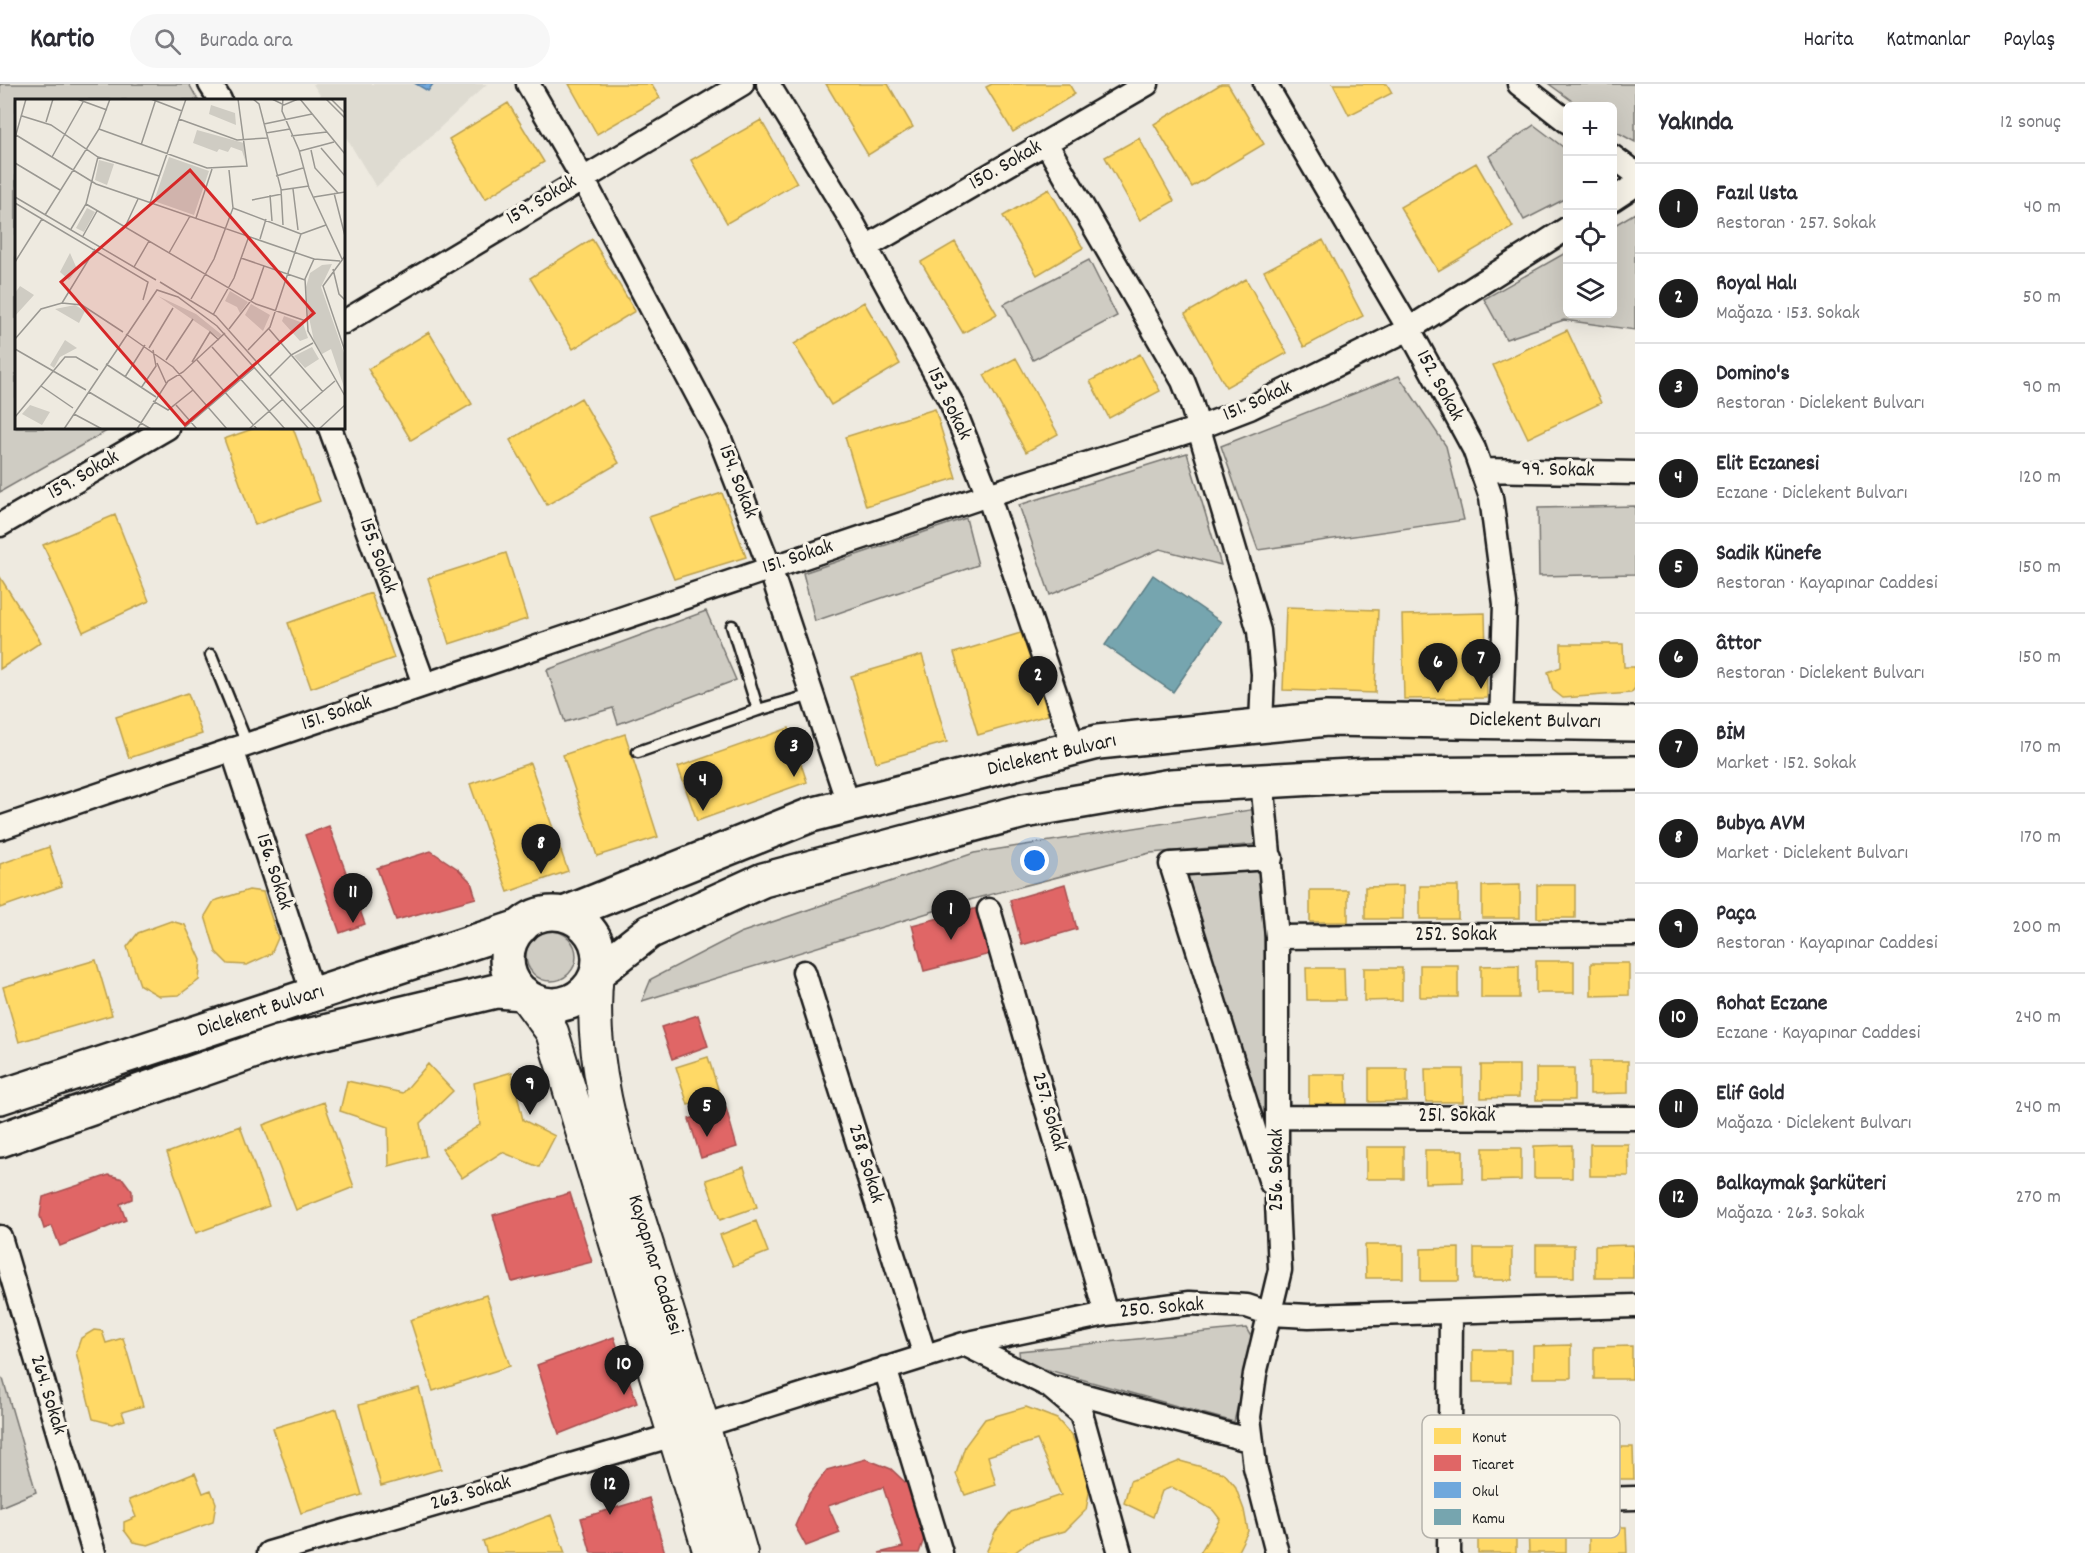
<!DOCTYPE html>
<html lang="tr">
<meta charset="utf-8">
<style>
:root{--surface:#fff;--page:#f7f7f7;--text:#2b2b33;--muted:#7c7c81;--line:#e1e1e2;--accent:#1c1c1c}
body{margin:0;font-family:Dekko,sans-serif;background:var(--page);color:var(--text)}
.controls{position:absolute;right:18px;top:18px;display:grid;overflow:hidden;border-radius:9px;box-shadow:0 6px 24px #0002}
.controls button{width:54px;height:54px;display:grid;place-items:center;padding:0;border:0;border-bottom:2px solid var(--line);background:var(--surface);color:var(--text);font:30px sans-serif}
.you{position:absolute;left:1035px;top:777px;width:21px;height:21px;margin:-15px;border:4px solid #fff;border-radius:50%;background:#1a73e8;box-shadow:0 0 0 9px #1a73e833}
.badge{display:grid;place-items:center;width:39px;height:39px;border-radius:50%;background:var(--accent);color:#fff;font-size:20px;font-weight:700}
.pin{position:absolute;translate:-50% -50px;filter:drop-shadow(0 2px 3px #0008)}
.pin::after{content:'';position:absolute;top:32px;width:21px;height:18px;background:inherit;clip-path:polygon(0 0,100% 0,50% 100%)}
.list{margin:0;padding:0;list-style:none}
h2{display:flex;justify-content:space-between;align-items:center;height:78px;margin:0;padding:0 24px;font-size:26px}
h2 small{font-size:20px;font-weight:400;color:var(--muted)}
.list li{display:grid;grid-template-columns:39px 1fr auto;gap:18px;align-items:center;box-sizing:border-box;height:90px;padding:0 24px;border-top:2px solid var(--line)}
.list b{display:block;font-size:22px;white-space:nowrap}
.list p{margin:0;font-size:20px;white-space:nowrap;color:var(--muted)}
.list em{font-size:20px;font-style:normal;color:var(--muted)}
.icon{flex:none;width:33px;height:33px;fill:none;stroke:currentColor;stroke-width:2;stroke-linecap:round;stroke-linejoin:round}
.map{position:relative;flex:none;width:1635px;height:1469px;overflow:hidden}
header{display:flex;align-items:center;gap:36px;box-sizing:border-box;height:84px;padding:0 30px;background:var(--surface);border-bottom:2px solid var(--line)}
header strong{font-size:28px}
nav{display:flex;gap:33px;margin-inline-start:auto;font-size:21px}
.search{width:420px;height:54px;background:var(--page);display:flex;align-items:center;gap:15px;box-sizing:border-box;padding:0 21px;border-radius:33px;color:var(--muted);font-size:22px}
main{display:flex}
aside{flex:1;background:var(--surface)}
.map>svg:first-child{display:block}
.built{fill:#dedbd1}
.green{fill:#cfccc3;stroke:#767470;stroke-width:1.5}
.homes{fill:#ffd966;stroke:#bba050;stroke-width:1.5}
.shops{fill:#e06666;stroke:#a55050;stroke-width:1.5}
.schools{fill:#6fa8dc;stroke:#567ea2;stroke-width:1.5}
.public{fill:#76a5af;stroke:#5b7c83;stroke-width:1.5}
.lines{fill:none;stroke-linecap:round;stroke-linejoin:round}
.lane-casing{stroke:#1c1c1c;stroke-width:15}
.street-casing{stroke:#1c1c1c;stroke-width:27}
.secondary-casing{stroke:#1c1c1c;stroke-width:36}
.primary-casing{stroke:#1c1c1c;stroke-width:38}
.lane{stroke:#f7f3e8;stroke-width:10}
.street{stroke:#f7f3e8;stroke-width:22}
.secondary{stroke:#f7f3e8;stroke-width:32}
.primary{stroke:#f7f3e8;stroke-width:33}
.labels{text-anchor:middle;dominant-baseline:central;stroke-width:6;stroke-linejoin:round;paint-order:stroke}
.street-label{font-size:21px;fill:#1c1c1c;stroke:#f7f3e8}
.inset-road{fill:none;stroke:#9a9892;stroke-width:1.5}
.view{fill:#d62828;fill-opacity:0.15;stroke:#d62828;stroke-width:3}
.inset-edge{fill:none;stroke:#1c1c1c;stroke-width:3}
.key{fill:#f7f3e8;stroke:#b5b2ab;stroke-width:1.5}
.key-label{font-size:16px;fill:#1c1c1c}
</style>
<header>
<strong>Kartio</strong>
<div class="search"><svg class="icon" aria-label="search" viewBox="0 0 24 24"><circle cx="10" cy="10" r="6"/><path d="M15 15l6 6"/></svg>Burada ara</div>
<nav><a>Harita</a><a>Katmanlar</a><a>Paylaş</a></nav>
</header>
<main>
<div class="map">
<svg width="1635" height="1469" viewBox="0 0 1635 1469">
<rect width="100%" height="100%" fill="#eeeae0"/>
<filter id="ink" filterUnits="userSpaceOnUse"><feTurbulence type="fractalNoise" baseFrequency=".0167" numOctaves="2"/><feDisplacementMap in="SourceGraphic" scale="12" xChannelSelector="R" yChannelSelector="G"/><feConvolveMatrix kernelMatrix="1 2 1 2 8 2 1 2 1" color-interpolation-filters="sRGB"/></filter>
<g filter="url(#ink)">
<path class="built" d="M313,0H487L376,103L344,50V16H323Z"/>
<path class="green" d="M0,0H189L198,16H16V344H112L0,408Z
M1549,0H1635V58L1613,46L1612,22H1579Z
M1534,41L1567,66V114L1524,136L1489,72Z
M1635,129V246L1564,236L1506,255L1484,215L1567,168L1568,230H1612L1613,142Z
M1089,176L1117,232L1033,276L1004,220Z
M1399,292L1446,362L1464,436L1258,466L1221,362Z
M1187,369L1221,481L1160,465L1050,511L1019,421Z
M1635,422V490L1539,492L1538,424Z
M966,434L978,481L815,537L803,489Z
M706,527L736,596L618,640L613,624L565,638L547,586Z
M1256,725L1260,760L1150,769L973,815L642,917L651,895L740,849L974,769Z
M1263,781L1267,1044L1261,1045L1182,786Z
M526 872a25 25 0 1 1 50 0a25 25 0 1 1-50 0Z
M1246,1244L1253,1256L1234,1338L1020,1278L1019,1267Z
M0,1293L3,1295L36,1408L0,1423Z"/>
<path class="homes" d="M569,0H651L660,14L597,50Z
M826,0H888L913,43L868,71Z
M992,0H1069L1075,10L1013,48L986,3Z
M1221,0H1228L1264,60L1192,103L1154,40Z
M1333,0H1387L1392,9L1349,31Z
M508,19L544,78L485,115L449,55Z
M761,36L797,99L727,139L691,76Z
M1139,54L1174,117L1140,136L1105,73Z
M1476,79L1513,143L1438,187L1400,123Z
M1049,105L1083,164L1037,191L1003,132Z
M592,155L635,227L573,265L530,194Z
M1323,156L1363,232L1304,263L1264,187Z
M955,158L997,230L963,249L921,178Z
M1246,195L1287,269L1226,303L1185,230Z
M864,218L900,280L831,321L794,260Z
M1567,246L1601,319L1528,354L1493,281Z
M429,248L472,320L411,356L368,285Z
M1140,270L1160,307L1109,334L1090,297Z
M1016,274L1058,350L1026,368L984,291Z
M581,314L619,379L547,421L510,356Z
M935,325L956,394L866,422L845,353Z
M255,344H293L320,417L255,441L224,355Z
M722,409L746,473L674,495L649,433Z
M115,431L149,517L83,548L43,461Z
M506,469L527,535L449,560L428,494Z
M0,493L41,558L0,585Z
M371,509L394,574L311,604L288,539Z
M1286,523L1378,526L1375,609L1283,606Z
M1485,529L1487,614L1404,615L1402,531Z
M1024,548L1048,631L978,651L954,569Z
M1561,560H1623L1624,583H1635V604L1631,609L1563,614L1553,606L1548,588L1561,583Z
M922,571L947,658L876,678L851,592Z
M188,609L202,650L129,674L116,633Z
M789,644L807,698L697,737L678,683Z
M625,650L658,753L597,772L563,671Z
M530,679L568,787L508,808L470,700Z
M49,763L62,802L0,824V780Z
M1520,801V834H1482V802Z
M1537,801H1575V834H1537Z
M1403,802V835H1365V803Z
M1420,802H1458V835H1420Z
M249,806L263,808L278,854L271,870L247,881L228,880L216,868L205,832L214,817Z
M1310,806H1348V838H1310Z
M171,837L185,841L201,876L199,896L179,911L159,912L140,901L127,863L138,849Z
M96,876L112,931L19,958L3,903Z
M1536,877H1574V909H1536Z
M1591,879H1629V911L1591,912Z
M1420,881H1458V913H1420Z
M1519,881V914H1481V882Z
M1306,884H1344L1345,916H1307Z
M1364,884H1402V916L1364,917Z
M708,973L720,1011L688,1021L676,983Z
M1590,977H1628V1009L1590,1010Z
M428,980L453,1007L420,1039L426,1072L389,1082L388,1043L340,1027L347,997L403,1009Z
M1481,981H1519V1013L1481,1014Z
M1536,984H1574V1016H1536Z
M1369,985H1407V1017L1369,1018Z
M1425,985H1463V1018H1426Z
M512,988L523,1036L555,1052L539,1083L502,1068L462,1094L442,1065L480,1041L474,999Z
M1309,990H1346L1347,1022L1309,1023Z
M324,1018L354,1103L296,1126L263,1041Z
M240,1042L269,1122L196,1149L167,1069Z
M1590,1060H1628L1629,1092H1590Z
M1572,1061V1094H1534V1062Z
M1366,1063H1404V1095H1366Z
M1483,1064H1521V1096L1483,1097Z
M1425,1066H1463V1098L1425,1099Z
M744,1083L757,1123L720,1136L706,1096Z
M756,1137L768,1168L733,1182L720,1151Z
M1365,1161H1403V1194H1366Z
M1536,1161H1574V1193H1536Z
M1633,1161V1194H1595V1162Z
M1459,1164V1197H1421V1165Z
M1474,1164H1512V1196H1474Z
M486,1211L510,1282L433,1307L410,1236Z
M94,1246L102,1247L106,1259L123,1254L143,1322L122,1328L125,1336L112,1340L93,1335L76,1268L81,1254Z
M1571,1261V1294H1533V1262Z
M1632,1262V1295H1594V1263Z
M1473,1266H1511V1298H1473Z
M419,1304L441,1385L381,1402L359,1321Z
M1026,1323L1057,1335L1072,1352L1091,1398L1086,1426L1065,1447L1030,1457L1014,1469H986L995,1448L1011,1428L1061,1411L1037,1356L988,1372L996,1401L965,1411L956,1390L965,1362L985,1335Z
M337,1325L362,1411L301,1429L273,1344Z
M1595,1363H1633L1634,1395H1596Z
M1180,1377L1224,1389L1235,1402L1244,1426L1248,1447L1237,1469H1200L1220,1435L1213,1426L1172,1403L1162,1407L1153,1433L1124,1419L1130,1397Z
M195,1389L203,1409L211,1406L216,1419L213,1438L148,1461L133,1458L124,1446V1438L136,1433L129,1416Z
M551,1431L565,1469H487L483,1457Z
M1478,1441H1516V1469H1478Z
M1528,1443H1566V1469H1529Z
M1589,1443H1626L1627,1469H1589Z"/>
<path class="shops" d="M329,742L365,840L340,849L305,751Z
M431,767L458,785L471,798L476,814L396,836L377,784Z
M1065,800L1077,845L1022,861L1010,816Z
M978,824L990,870L924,887L912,841Z
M698,931L708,962L672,975L661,943Z
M726,1024L737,1063L701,1074L689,1035Z
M109,1091L123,1095L132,1107V1115L120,1120L126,1136L60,1162L52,1142L44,1145L40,1132L43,1113Z
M570,1109L592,1178L512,1198L493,1131Z
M614,1253L637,1319L559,1350L537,1281Z
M866,1375L891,1385L908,1401L926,1449L919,1469H879L903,1463L883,1403L828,1422L840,1449L806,1462L795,1442L809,1410L827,1386Z
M649,1414L665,1469H591L581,1434Z"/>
<path class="schools" d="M416,0H433L428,7Z"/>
<path class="public" d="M1153,491L1221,538L1173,608L1105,561Z"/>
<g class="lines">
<defs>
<path id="lane" d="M732,542L758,626
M211,571L247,660
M638,668L758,626L812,611"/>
<path id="street" d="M210,0L220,16
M528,0L582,93L718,350L770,484L849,722
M768,0L850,134L952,320L988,411L1074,664
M1265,0L1409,245L1474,365L1491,413L1505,520L1501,638
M1519,0L1568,38
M1046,59L1183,297L1190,315L1259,547L1263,590L1261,642
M1612,72L1635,89
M1612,116L1635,101
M866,163L1147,0
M344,238L742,0
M330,344L424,600
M1481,386L1635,389
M0,441L167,344
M232,665L313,911
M1262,697L1277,853V1118L1280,1186L1255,1290L1249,1333L1255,1383L1277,1469
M0,744L988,411L1193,346L1250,324L1409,245L1568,144
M1271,774L1171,780L1271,1099
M989,826L1106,1230
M1277,853L1635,850
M804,888L925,1272
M1278,1033L1635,1034
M0,1153L94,1469
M964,1260L1049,1302L1081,1329L1120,1469
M885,1284L941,1469
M1057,1304L1252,1357
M703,1342L964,1260L1106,1230L1190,1219L1247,1222L1271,1230L1309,1232L1635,1222
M1449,1419L1635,1414
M269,1469L674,1351
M1449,1469L1451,1228"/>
<path id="secondary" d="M597,889C586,987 624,1085 652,1177C682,1274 713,1371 741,1469
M523,909L552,948L710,1469"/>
<path id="primary" d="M507 875a46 46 0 1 1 92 0a46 46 0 1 1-92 0Z
M564,830L811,731L1098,658L1327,635L1635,640
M597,889L649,848L763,796L1024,727L1171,702L1369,691L1635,689
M0,1013L522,842
M0,1056L278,959L496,907L523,909"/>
</defs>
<use href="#lane" class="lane-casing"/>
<use href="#street" class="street-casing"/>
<use href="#secondary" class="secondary-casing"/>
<use href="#primary" class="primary-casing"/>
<use href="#lane" class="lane"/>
<use href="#street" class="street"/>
<use href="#secondary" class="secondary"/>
<use href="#primary" class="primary"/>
</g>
</g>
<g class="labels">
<g class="street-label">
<text transform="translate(1006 82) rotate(-30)">150. Sokak</text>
<text transform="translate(542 117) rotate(-31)">159. Sokak</text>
<text transform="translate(1439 302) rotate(61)">152. Sokak</text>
<text transform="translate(1258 318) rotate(-24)">151. Sokak</text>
<text transform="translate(948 320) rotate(64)">153. Sokak</text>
<text transform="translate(1558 387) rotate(1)">99. Sokak</text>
<text transform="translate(84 392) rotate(-30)">159. Sokak</text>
<text transform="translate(737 398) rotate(69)">154. Sokak</text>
<text transform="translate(377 472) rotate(70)">155. Sokak</text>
<text transform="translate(798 474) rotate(-18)">151. Sokak</text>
<text transform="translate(337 630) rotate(-19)">151. Sokak</text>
<text transform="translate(1535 638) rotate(1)">Diclekent Bulvarı</text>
<text transform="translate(1052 672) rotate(-13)">Diclekent Bulvarı</text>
<text transform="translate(273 788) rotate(72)">156. Sokak</text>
<text x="1456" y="852">252. Sokak</text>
<text transform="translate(261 928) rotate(-18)">Diclekent Bulvarı</text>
<text transform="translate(1048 1028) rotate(74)">257. Sokak</text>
<text x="1457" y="1033">251. Sokak</text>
<text transform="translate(865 1080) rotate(73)">258. Sokak</text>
<text transform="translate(1278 1086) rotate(-90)">256. Sokak</text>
<text transform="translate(654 1181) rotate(73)">Kayapınar Caddesi</text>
<text transform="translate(1162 1225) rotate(-5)">250. Sokak</text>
<text transform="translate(47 1311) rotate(73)">264. Sokak</text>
<text transform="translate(471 1410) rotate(-16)">263. Sokak</text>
</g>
</g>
<g transform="translate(15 15)">
<rect width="330" height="330" fill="#eeeae0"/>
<path d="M196,6L220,14L221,26L194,15ZM182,31L229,44L230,61L227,52L216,48L213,53L204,50L202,53L178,44ZM154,58L194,72L179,116L139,102ZM84,61L99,65L92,86L80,81ZM72,109L80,113L69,133L61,129ZM55,154L62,170L54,181L45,173ZM317,165L306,188L330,257V291L316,250L307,255L299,242L293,214L291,188L295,174L307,166ZM5,187L19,196L0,217V194ZM215,192L233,203L225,214L222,208L210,202ZM143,197L181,215L207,236L204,239ZM236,205L255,216L248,232L230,216ZM60,206L70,212L64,224L40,210ZM269,217L288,224L293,239L285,242L267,222ZM50,241L62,249L45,258L39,269L35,266ZM297,248L304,260L290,269L279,257ZM15,306L35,313L27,326L7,315Z" fill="#cfccc3"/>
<path class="inset-road" d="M62,0L92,11M136,0L167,12M238,0L244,5L266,90L268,126M257,0L269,6L283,0M268,0L267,12L284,51L294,89L327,160M285,0L330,55M311,0L330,19M316,0L330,14M7,17L36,26L83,58L144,77M164,20L222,41L252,39M31,23L38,0M249,25L297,15M84,30L192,69L232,67L223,0M251,34L275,30M1,36L81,85L299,160L290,180L293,232L330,297M276,37L312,33M0,39L11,0M126,46L141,0M306,49L330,77M296,51L300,69L323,94M285,52L319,43M37,58L68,3M0,64L45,91M261,77L288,69M278,90L283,131M266,91L294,87M319,94L330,137M255,96L257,122M0,98L141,181M299,98L330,93M237,101L267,95M0,104L133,183L128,201M135,104L171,0M71,105L241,205L291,222M218,109L286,135L255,228L233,251M30,116L84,30L95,0M181,119L197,70M110,128L123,100M56,130L71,105L83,58M286,135L311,126M68,137L82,112M245,140L251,120M154,154L175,117M330,157L308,187L330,252M226,159L290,181M299,160L325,162M0,163L27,120M119,168L134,142M318,170L324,195L330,201M145,183L201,217L301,330M176,200L199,160L218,109L214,71M47,204L80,150M198,216L219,179L234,137M214,230L238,199L249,167M254,230L308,293M111,235L158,268L212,330M0,240L26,210L47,204L67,206L108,233M197,248L270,330M134,249L158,209M0,250L71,291M151,261L178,220M182,261L242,330M177,263L195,233L204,241M142,264L151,284M91,265L141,298M255,277L276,256L298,244M110,278L130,246M26,287L58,309M126,289L141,267L138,251M74,293L136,330M138,302L153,311L178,291M161,306L182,330M285,312L320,282M59,315L87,330M0,318L50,258H61L83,271M49,330L142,191L163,198L202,227L294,330M122,330L153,282L168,273L210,234M168,330L240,268M234,330L268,300M304,330L330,306"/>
<path class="view" d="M175,71L299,214L170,326L46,183Z"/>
<rect width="330" height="330" class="inset-edge"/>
</g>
<rect x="1422" y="1331" width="198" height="123" rx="9" class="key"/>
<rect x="1434" y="1344" width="27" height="16" fill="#ffd966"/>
<rect x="1434" y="1371" width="27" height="16" fill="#e06666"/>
<rect x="1434" y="1398" width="27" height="16" fill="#6fa8dc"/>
<rect x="1434" y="1425" width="27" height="16" fill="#76a5af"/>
<g class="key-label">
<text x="1472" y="1358">Konut</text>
<text x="1472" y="1385">Ticaret</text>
<text x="1472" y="1412">Okul</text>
<text x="1472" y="1439">Kamu</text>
</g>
</svg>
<div class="controls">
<button>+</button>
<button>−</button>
<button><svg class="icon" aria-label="locate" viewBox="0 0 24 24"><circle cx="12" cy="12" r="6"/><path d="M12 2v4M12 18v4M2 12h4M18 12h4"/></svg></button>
<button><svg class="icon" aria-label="layers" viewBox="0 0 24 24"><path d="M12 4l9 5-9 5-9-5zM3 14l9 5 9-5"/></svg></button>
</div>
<div class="you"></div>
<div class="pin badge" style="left:951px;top:856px">1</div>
<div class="pin badge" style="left:1038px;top:622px">2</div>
<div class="pin badge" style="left:794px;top:693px">3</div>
<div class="pin badge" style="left:703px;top:727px">4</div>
<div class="pin badge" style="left:707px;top:1053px">5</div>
<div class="pin badge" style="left:1438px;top:609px">6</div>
<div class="pin badge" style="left:1481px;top:605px">7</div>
<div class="pin badge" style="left:541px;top:790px">8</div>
<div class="pin badge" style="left:530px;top:1031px">9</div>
<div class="pin badge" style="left:624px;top:1311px">10</div>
<div class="pin badge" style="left:353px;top:839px">11</div>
<div class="pin badge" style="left:610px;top:1431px">12</div>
</div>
<aside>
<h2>Yakında<small>12 sonuç</small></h2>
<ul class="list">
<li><span class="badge">1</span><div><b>Fazıl Usta</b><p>Restoran · 257. Sokak</p></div><em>40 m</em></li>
<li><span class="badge">2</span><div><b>Royal Halı</b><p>Mağaza · 153. Sokak</p></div><em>50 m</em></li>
<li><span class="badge">3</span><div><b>Domino's</b><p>Restoran · Diclekent Bulvarı</p></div><em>90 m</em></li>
<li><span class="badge">4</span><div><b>Elit Eczanesi</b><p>Eczane · Diclekent Bulvarı</p></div><em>120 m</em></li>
<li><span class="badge">5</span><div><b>Sadik Künefe</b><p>Restoran · Kayapınar Caddesi</p></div><em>150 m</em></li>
<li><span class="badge">6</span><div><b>âttor</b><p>Restoran · Diclekent Bulvarı</p></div><em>150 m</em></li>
<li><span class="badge">7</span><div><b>BİM</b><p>Market · 152. Sokak</p></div><em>170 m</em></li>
<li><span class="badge">8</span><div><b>Bubya AVM</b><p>Market · Diclekent Bulvarı</p></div><em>170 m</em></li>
<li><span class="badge">9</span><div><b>Paça</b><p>Restoran · Kayapınar Caddesi</p></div><em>200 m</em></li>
<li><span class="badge">10</span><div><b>Rohat Eczane</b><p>Eczane · Kayapınar Caddesi</p></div><em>240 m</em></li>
<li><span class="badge">11</span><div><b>Elif Gold</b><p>Mağaza · Diclekent Bulvarı</p></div><em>240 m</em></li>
<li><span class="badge">12</span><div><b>Balkaymak Şarküteri</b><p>Mağaza · 263. Sokak</p></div><em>270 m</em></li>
</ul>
</aside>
</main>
